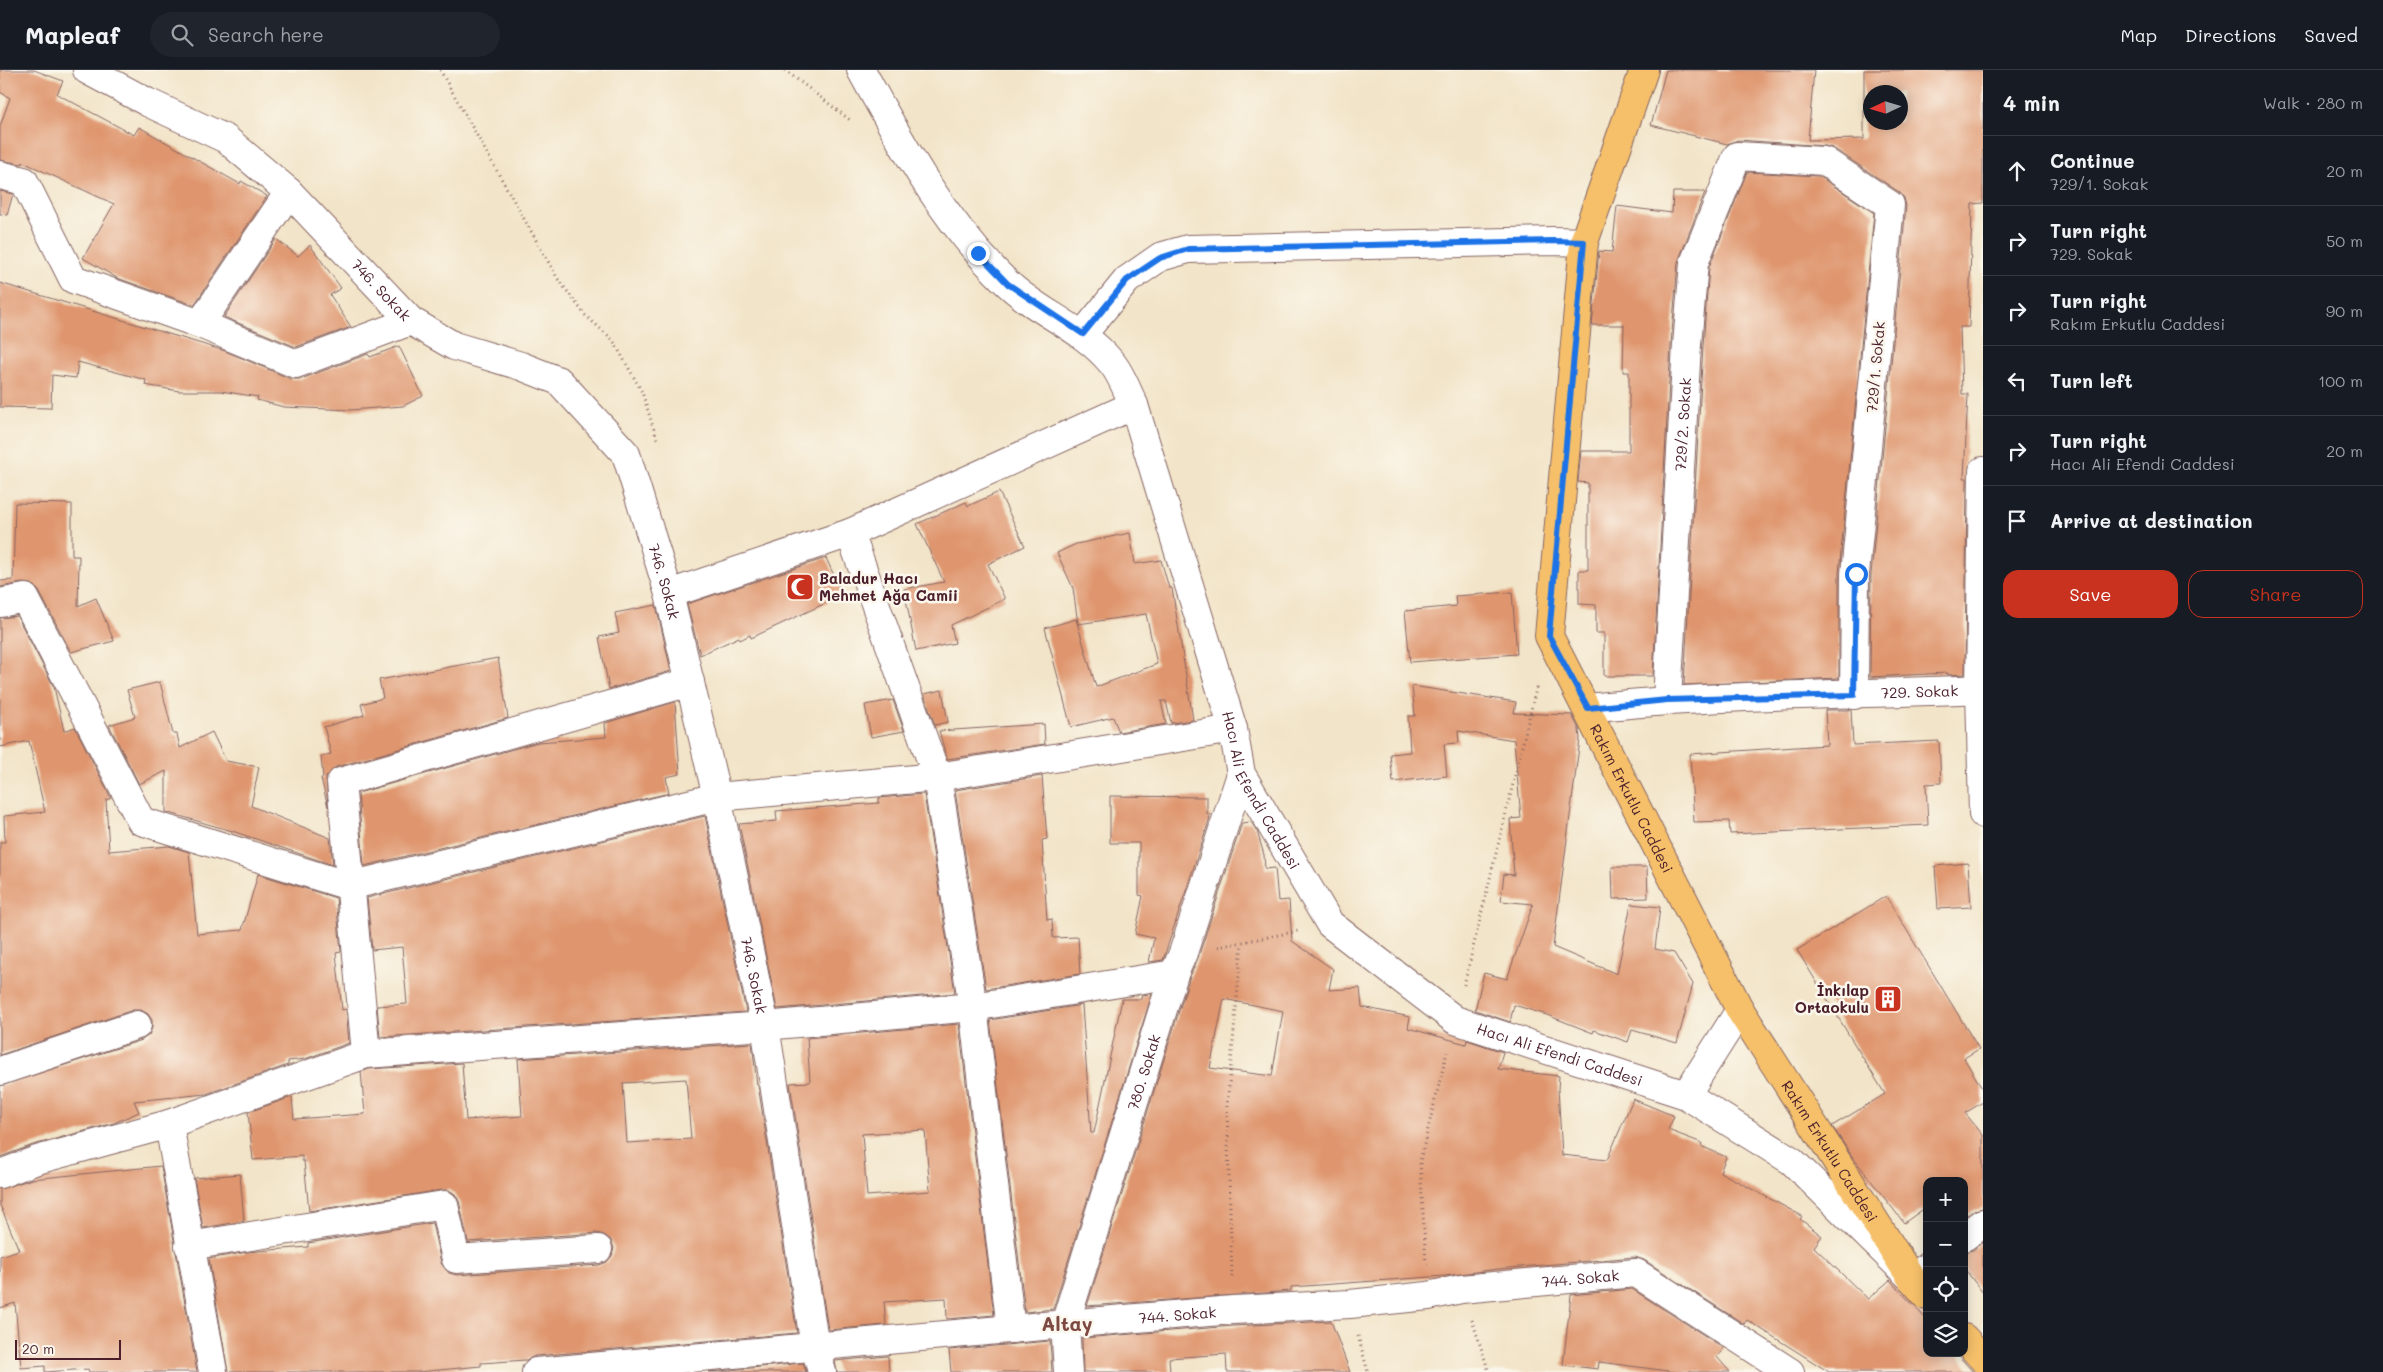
<!DOCTYPE html>
<meta charset="utf-8">
<style>
:root{--surface:#171b24;--page:#20242c;--text:#f1f3f6;--muted:#9ea1a6;--line:#363941;--accent:#c8321e}
body{margin:0;font-family:Mali,sans-serif;background:var(--page);color:var(--text)}
.controls{position:absolute;right:15px;bottom:15px;display:grid;overflow:hidden;border-radius:10px;box-shadow:0 2px 12px #0003}
.controls button{width:45px;height:45px;display:grid;place-items:center;padding:0;border:0;border-bottom:1px solid var(--line);background:var(--surface);color:var(--text);font:25px sans-serif}
.compass{position:absolute;left:1863px;top:15px;width:45px;height:45px;border-radius:50%;background:var(--surface);box-shadow:0 2px 12px #0003;rotate:266deg}
.scale{position:absolute;left:15px;bottom:12px;width:106px;box-sizing:border-box;padding-left:5px;border:2px solid #4a1f2b;border-top:0;font-size:14px;line-height:18px;white-space:nowrap;color:#4a1f2b;-webkit-text-stroke:4px #fbf7ec;paint-order:stroke}
.stop{position:absolute;width:15px;height:15px;margin:-11px;border:4px solid #1a73e8;border-radius:50%;background:#fff}
.stop.end{background:#1a73e8;border-color:#fff;box-shadow:0 1px 5px #0008}
.list{margin:0;padding:0;list-style:none}
h2{display:flex;justify-content:space-between;align-items:center;height:65px;margin:0;padding:0 20px;font-size:21px}
h2 small{font-size:16px;font-weight:400;color:var(--muted)}
.list li{display:grid;grid-template-columns:32px 1fr auto;gap:15px;align-items:center;box-sizing:border-box;height:70px;padding:0 20px;border-top:1px solid var(--line)}
.list b{display:block;font-size:19px;white-space:nowrap}
.list p{margin:0;font-size:16px;white-space:nowrap;color:var(--muted)}
.list em{font-size:16px;font-style:normal;color:var(--muted)}
.actions{display:flex;gap:10px;padding:15px 20px}
.actions a{flex:1;padding:11px 0;border:1px solid var(--accent);border-radius:15px;text-align:center;font-size:18px;color:var(--accent)}
.actions .main{background:var(--accent);color:#fff}
.icon{flex:none;width:28px;height:28px;fill:none;stroke:currentColor;stroke-width:2;stroke-linecap:round;stroke-linejoin:round}
.map{position:relative;flex:none;width:1983px;height:1302px;overflow:hidden}
header{display:flex;align-items:center;gap:30px;box-sizing:border-box;height:70px;padding:0 25px;background:var(--surface);border-bottom:1px solid var(--line)}
header strong{font-size:24px}
nav{display:flex;gap:28px;margin-inline-start:auto;font-size:18px}
.search{width:350px;height:45px;background:var(--page);display:flex;align-items:center;gap:12px;box-sizing:border-box;padding:0 18px;border-radius:28px;color:var(--muted);font-size:19px}
main{display:flex}
aside{flex:1;background:var(--surface)}
.map>svg:first-child{display:block}
.building{fill:#df966e;fill-rule:evenodd}
.lines{fill:none;stroke-linecap:round;stroke-linejoin:round}
.minor-casing{stroke:#856462;stroke-width:30}
.major-casing{stroke:#856462;stroke-width:30}
.path{stroke:#856462;stroke-width:3;stroke-dasharray:1 4;stroke-linecap:butt}
.minor{stroke:#fff;stroke-width:28}
.major{stroke:#f6c06b;stroke-width:28}
.route{stroke:#1a73e8;stroke-width:6}
.labels{text-anchor:middle;dominant-baseline:central;stroke-width:5;stroke-linejoin:round;paint-order:stroke}
.street-label{font-size:15px;fill:#4a1f2b;stroke:#fbf7ec}
.poi-label{font-size:15px;font-weight:bold;fill:#4a1f2b;stroke:#fbf7ec;text-anchor:start}
.district-label{font-size:20px;font-weight:bold;fill:#7e4942;stroke:#fbf7ec}
</style>
<header>
<strong>Mapleaf</strong>
<div class="search"><svg class="icon" aria-label="search" viewBox="0 0 24 24"><circle cx="10" cy="10" r="6"/><path d="M15 15l6 6"/></svg>Search here</div>
<nav><a>Map</a><a>Directions</a><a>Saved</a></nav>
</header>
<main>
<div class="map">
<svg width="1983" height="1302" viewBox="0 0 1983 1302">
<rect width="100%" height="100%" fill="#fbf7ec"/>
<filter id="ink" filterUnits="userSpaceOnUse"><feTurbulence type="fractalNoise" baseFrequency=".02" numOctaves="2"/><feDisplacementMap in="SourceGraphic" scale="10" xChannelSelector="R" yChannelSelector="G"/><feConvolveMatrix kernelMatrix="1 2 1 2 8 2 1 2 1" color-interpolation-filters="sRGB"/></filter>
<filter id="wash" filterUnits="userSpaceOnUse"><feTurbulence type="fractalNoise" baseFrequency=".0096" numOctaves="4" result="noise"/><feDisplacementMap in="SourceGraphic" scale="20" xChannelSelector="R" yChannelSelector="G"/><feGaussianBlur stdDeviation="1.12" result="paint"/><feColorMatrix in="noise" values="0 0 0 0 0 0 0 0 0 0 0 0 0 0 0 0 0 1.4 0 .05"/><feComposite in="paint" operator="in"/></filter>
<g filter="url(#wash)">
<rect width="100%" height="100%" fill="#f2e4c8"/>
<g id="blocks">
<path class="building" d="M0,0H34L63,11L57,24L134,65L139,57L240,114L241,111L267,126L194,235L117,208L83,188L114,134L23,92L22,94L0,90V56L10,28L0,22Z
M1666,0H1814L1808,70L1864,69V0H1983V133L1972,134L1969,257H1960L1962,324H1968L1964,408H1967L1965,604L1948,605V603L1870,607L1871,505L1906,136L1904,128L1899,122L1833,78L1825,76L1738,70L1727,74L1651,55ZM1870,22H1900V52H1870Z
M1747,102L1819,106L1874,143L1839,503V608L1684,615L1703,276L1709,197Z
M0,121L13,124L7,145L0,144Z
M1673,122H1705L1678,192L1671,274L1653,606H1604V563H1596V535L1579,534V500H1588V413L1578,412L1581,381H1629V302H1623L1624,255H1592L1599,181L1612,182L1617,136L1672,143Z
M276,169L298,186L310,175L341,218L330,225L351,257L296,277L224,247Z
M0,213L225,281L291,309H301L368,284L370,287L399,276L423,326L403,336L350,340L284,337L257,330L258,327L221,321H179L145,315L146,310L78,292L76,308L52,305L51,338L0,337Z
M999,422L1025,476L988,494L1005,529L951,555L955,573L916,581L904,519L944,512L917,454L966,432L968,436Z
M15,433L72,434V486H79L78,536L96,528L114,571L71,582L39,521L32,514L22,513L0,517V511L13,510Z
M1130,463L1135,494L1161,490L1169,518H1172L1193,650L1171,653L1166,631H1161L1166,654L1119,662L1113,647L1071,657L1045,558L1076,549L1096,617L1157,594L1146,544L1078,554L1073,518L1057,483L1076,474Z
M826,488L843,525L751,568L750,565L740,570L739,567L700,585L687,534Z
M1512,522L1517,584L1410,592L1405,541L1456,536L1455,526Z
M656,535L671,601L609,619L599,567L619,563L615,543Z
M17,546L54,617L64,661L75,657L111,728L106,730L109,781L169,776L189,782L197,864L242,860L258,804L336,828L341,882L336,883L342,940L346,939L349,973L305,989L288,991V995L206,1024L134,1031L139,1042L114,1053L33,1075L0,1087V1016L142,970L149,965L152,958V950L148,944L141,940H133L0,985V772H5L4,746L45,742L29,671L0,677V548Z
M498,588L508,648L336,697L326,707L328,737L321,708H323L321,686L331,684L324,657L364,645L361,634L383,628L379,610Z
M160,612L173,664H177L180,678L212,662L226,691L259,697L251,736L330,768L333,795L232,761L166,742V701L139,714L109,655L135,647L127,620Z
M1412,616L1516,632L1514,643L1572,645L1579,659L1580,669L1553,877L1617,904L1631,834L1660,837L1655,879L1674,883L1693,914L1677,973L1632,960L1628,972L1594,960L1593,963L1547,945L1514,935L1510,952L1475,940L1484,903L1507,909L1533,834L1501,831L1504,804L1514,805L1510,749L1521,748L1514,670L1458,661L1459,673L1444,674L1447,706L1393,712L1390,684L1410,682L1408,646H1415Z
M942,620L948,652L935,655L924,624Z
M893,630L904,661L871,667L865,635Z
M675,632L680,704L666,707L669,723L364,796L358,723L538,672L606,667L605,653Z
M1825,640H1851L1853,675L1939,671L1941,713L1926,714L1928,755L1730,764L1729,751L1694,752L1690,684L1827,675Z
M1044,654L1045,674L947,689L939,661Z
M1042,706L1047,769L1042,770L1047,850L1052,849L1053,868L1078,867L1080,904L986,919L955,720Z
M924,724L955,923L777,939L739,754L777,751L776,741L879,733V728Z
M1110,726L1207,727V744H1210L1209,751L1163,890L1149,892L1154,868L1135,864L1143,826L1139,825V773H1110Z
M705,746L746,942L380,967L377,936L407,934L402,877L372,880L367,828Z
M1251,752L1257,761L1264,785L1265,799L1275,798L1278,831L1289,830L1292,871L1333,899L1329,920L1360,918L1362,937L1410,947L1408,958L1466,974L1467,970L1503,982L1498,999L1559,1006L1558,1019L1562,1085L1607,1090L1633,1029L1674,1046L1668,1060L1702,1073L1701,1076L1726,1087L1720,1102L1802,1146L1800,1149L1822,1166L1814,1177L1868,1229L1890,1210L1927,1250V1283H1956L1973,1302H1829L1747,1250L1744,1254L1644,1190L1635,1187L1498,1199L1445,1206L1291,1217V1221L1087,1236L1189,909L1198,888L1242,753ZM1224,929L1283,941L1272,1006L1210,998Z
M1968,793L1971,837L1938,839L1935,796Z
M1612,797H1647L1648,828L1613,829Z
M1886,826L1979,979L1964,988L1983,1020V1032L1965,1043L1983,1065V1138L1974,1140L1964,1147V1111H1927V1147L1922,1140L1904,1153L1851,1085L1832,1056L1885,1024L1797,880Z
M1152,924L1053,1239L1025,1242L990,950L1082,935L1091,1063H1094L1122,929H1141L1142,925Z
M959,954L994,1245L947,1249L946,1228L884,1232L886,1255L828,1260L790,1013L810,1012L807,968ZM925,1060L930,1121L867,1126L862,1064Z
M752,973L757,1015H758L797,1263L535,1286L526,1290L481,1293V1296L418,1302H228L209,1189L247,1182L308,1177V1173L432,1153L441,1193L449,1203L457,1205L599,1195L607,1192L612,1186L614,1178L611,1170L604,1165L597,1163L468,1172L459,1131L455,1124L449,1120H442L309,1141L304,1091H302V1086L253,1090L248,1042L292,1027L294,1049L365,1044L361,1002L369,999L462,993L466,1050L522,1046L518,989ZM686,1009L691,1069L627,1073L623,1013Z
M161,1096L197,1302H89L88,1299L45,1302V1296L21,1298L15,1233L0,1238V1186L19,1180L0,1135V1119L32,1109Z
M240,1104L244,1151L203,1158L194,1108Z
M1983,1172V1223L1964,1198V1182L1973,1180Z
M1632,1219L1724,1278L1717,1287L1730,1302H1676L1599,1292L1598,1299L1563,1295L1571,1225Z
M1331,1251L1350,1302H1227L1226,1284L1169,1288L1170,1302H1083L1082,1268L1234,1256Z
M1050,1271L1052,1302H951L949,1280Z
M888,1286L889,1302H837L835,1291Z
M803,1293L806,1302H709Z"/>
</g>
</g>
<g filter="url(#ink)">
<use href="#blocks" fill-opacity="0" stroke="#856462" stroke-width="1"/>
<g class="lines">
<defs>
<g id="minor">
<path id="s1" d="M87,0L147,32L226,69L289,122L411,251L454,276L521,296L559,311L626,384L669,524L717,727L765,956L815,1277L822,1302"/>
<path id="s2" d="M861,0C902,75 943,151 1006,212C1038,243 1082,257 1111,292C1121,303 1127,321 1134,335L1233,659L1241,704L1330,854L1455,950L1686,1025L1792,1091L1912,1209L1927,1197"/>
<path d="M0,105L24,111L73,209L200,254L296,294L411,251"/>
<path d="M200,254L289,122"/>
<path d="M1083,264L1127,210L1160,187L1188,179L1554,171L1584,172"/>
<path d="M1983,401L1980,619L1983,744"/>
<path d="M850,463L1134,335"/>
<path d="M669,524L850,463L937,707L973,937L1011,1259"/>
<path d="M0,533L25,528L141,751L349,816L717,727L937,707L1233,659"/>
<path id="s3" d="M1667,630L1687,275L1694,193L1737,86L1824,91L1890,135L1855,504L1854,625"/>
<path id="s4" d="M1588,638C1719,624 1851,625 1983,619"/>
<path d="M366,984L341,712L690,612"/>
<path d="M0,1001L137,955"/>
<path d="M1686,1025L1740,940"/>
<path d="M0,1104L37,1090L169,1054"/>
<path d="M1964,1167L1983,1153"/>
<path d="M189,1176L444,1135L456,1189L598,1179"/>
<path d="M213,1302L169,1054L366,984L765,956L973,937L1174,904"/>
<path id="s5" d="M536,1302L1065,1254L1233,1240L1350,1234L1428,1226L1461,1219L1636,1203L1790,1302"/>
<path id="s6" d="M1068,1302L1065,1254L1174,904L1183,883L1241,704"/>
</g>
<g id="major">
<path id="s7" d="M1644,0L1584,172L1549,566L1740,940L1912,1209L1927,1226"/>
<path d="M1964,1268L1983,1289"/>
</g>
</defs>
<use href="#minor" class="minor-casing"/>
<use href="#major" class="major-casing"/>
<path class="path" d="M440,0L558,209L585,245L613,270L642,322L657,369
M785,0L850,50
M1218,877L1298,861
M1464,915L1537,615
M1426,1194L1420,1091L1447,982
M1232,1207L1227,1037L1242,873
M1472,1250L1489,1302
M1358,1266L1368,1302"/>
<use href="#minor" class="minor"/>
<use href="#major" class="major"/>
</g>
</g>
<g class="lines" filter="url(#ink)">
<path class="route" d="M978,183L1008,214L1083,264L1127,210L1160,188L1188,179L1554,171L1584,172L1549,566L1588,638L1667,630L1854,625L1856,504"/>
</g>
<defs>
<symbol id="mosque-square" viewBox="-11 -11 22 22"><rect x="-9" y="-9" width="18" height="18" rx="4" fill="#c8321e" stroke="#fbf7ec"/><path d="M3.5-4.9A6 6 0 1 0 3.5 4.9A5 5 0 1 1 3.5-4.9Z" fill="#fff"/></symbol>
<symbol id="building-square" viewBox="-11 -11 22 22"><rect x="-9" y="-9" width="18" height="18" rx="4" fill="#c8321e" stroke="#fbf7ec"/><path d="M-4-6H4V6H1V3H-1V6H-4ZM-2.5-4.3h1.7v1.8h-1.7ZM.8-4.3h1.7v1.8H.8ZM-2.5-1h1.7V.8h-1.7ZM.8-1h1.7V.8H.8Z" fill="#fff"/></symbol>
</defs>
<g fill-rule="evenodd">
<use href="#mosque-square" x="784" y="501" width="32" height="32"/>
<use href="#building-square" x="1872" y="913" width="32" height="32"/>
</g>
<g class="labels">
<g class="street-label">
<text stroke="none"><textPath href="#s1" startOffset="372">746. Sokak</textPath></text>
<text transform="translate(1875 297) rotate(-85)">729/1. Sokak</text>
<text stroke="none"><textPath href="#s3" startOffset="276">729/2. Sokak</textPath></text>
<text stroke="none"><textPath href="#s1" startOffset="808">746. Sokak</textPath></text>
<text stroke="none"><textPath href="#s4" startOffset="332">729. Sokak</textPath></text>
<text stroke="none"><textPath href="#s2" startOffset="846">Hacı Ali Efendi Caddesi</textPath></text>
<text stroke="none"><textPath href="#s7" startOffset="760">Rakım Erkutlu Caddesi</textPath></text>
<text stroke="none"><textPath href="#s1" startOffset="1212">746. Sokak</textPath></text>
<text stroke="none"><textPath href="#s2" startOffset="1266">Hacı Ali Efendi Caddesi</textPath></text>
<text stroke="none"><textPath href="#s6" startOffset="312">780. Sokak</textPath></text>
<text stroke="none"><textPath href="#s7" startOffset="1165">Rakım Erkutlu Caddesi</textPath></text>
<text stroke="none"><textPath href="#s5" startOffset="1049">744. Sokak</textPath></text>
<text stroke="none"><textPath href="#s5" startOffset="644">744. Sokak</textPath></text>
</g>
<g class="poi-label">
<text x="819" y="508">Baladur Hacı<tspan x="819" dy="17">Mehmet Ağa Camii</tspan></text>
<text x="1869" y="920" text-anchor="end">İnkılap<tspan x="1869" dy="17">Ortaokulu</tspan></text>
</g>
<g class="district-label">
<text x="1067" y="1253">Altay</text>
</g>
</g>
</svg>
<div class="controls">
<button>+</button>
<button>−</button>
<button><svg class="icon" aria-label="locate" viewBox="0 0 24 24"><circle cx="12" cy="12" r="6"/><path d="M12 2v4M12 18v4M2 12h4M18 12h4"/></svg></button>
<button><svg class="icon" aria-label="layers" viewBox="0 0 24 24"><path d="M12 4l9 5-9 5-9-5zM3 14l9 5 9-5"/></svg></button>
</div>
<svg class="compass" viewBox="-18 -18 36 36"><path d="M0-13l5 13h-10z" fill="#e53935"/><path d="M0 13l5-13h-10z" fill="#9ea1a6"/></svg>
<div class="scale">20 m</div>
<div class="stop" style="left:1856px;top:504px"></div>
<div class="stop end" style="left:978px;top:183px"></div>
</div>
<aside>
<h2>4 min<small>Walk · 280 m</small></h2>
<ul class="list">
<li><svg class="icon" aria-label="ahead" viewBox="0 0 24 24"><path d="M12 20V5M6 11l6-6 6 6"/></svg><div><b>Continue</b><p>729/1. Sokak</p></div><em>20 m</em></li>
<li><svg class="icon" aria-label="right" viewBox="0 0 24 24"><path d="M7 20v-9h11M14 6l5 5-5 5"/></svg><div><b>Turn right</b><p>729. Sokak</p></div><em>50 m</em></li>
<li><svg class="icon" aria-label="right" viewBox="0 0 24 24"><path d="M7 20v-9h11M14 6l5 5-5 5"/></svg><div><b>Turn right</b><p>Rakım Erkutlu Caddesi</p></div><em>90 m</em></li>
<li><svg class="icon" aria-label="left" viewBox="0 0 24 24"><path d="M17 20v-9H6M10 6l-5 5 5 5"/></svg><div><b>Turn left</b></div><em>100 m</em></li>
<li><svg class="icon" aria-label="right" viewBox="0 0 24 24"><path d="M7 20v-9h11M14 6l5 5-5 5"/></svg><div><b>Turn right</b><p>Hacı Ali Efendi Caddesi</p></div><em>20 m</em></li>
<li><svg class="icon" aria-label="arrive" viewBox="0 0 24 24"><path d="M6 21V4h12l-3 4 3 4H6"/></svg><div><b>Arrive at destination</b></div></li>
</ul>
<div class="actions"><a class="main">Save</a><a>Share</a></div>
</aside>
</main>
